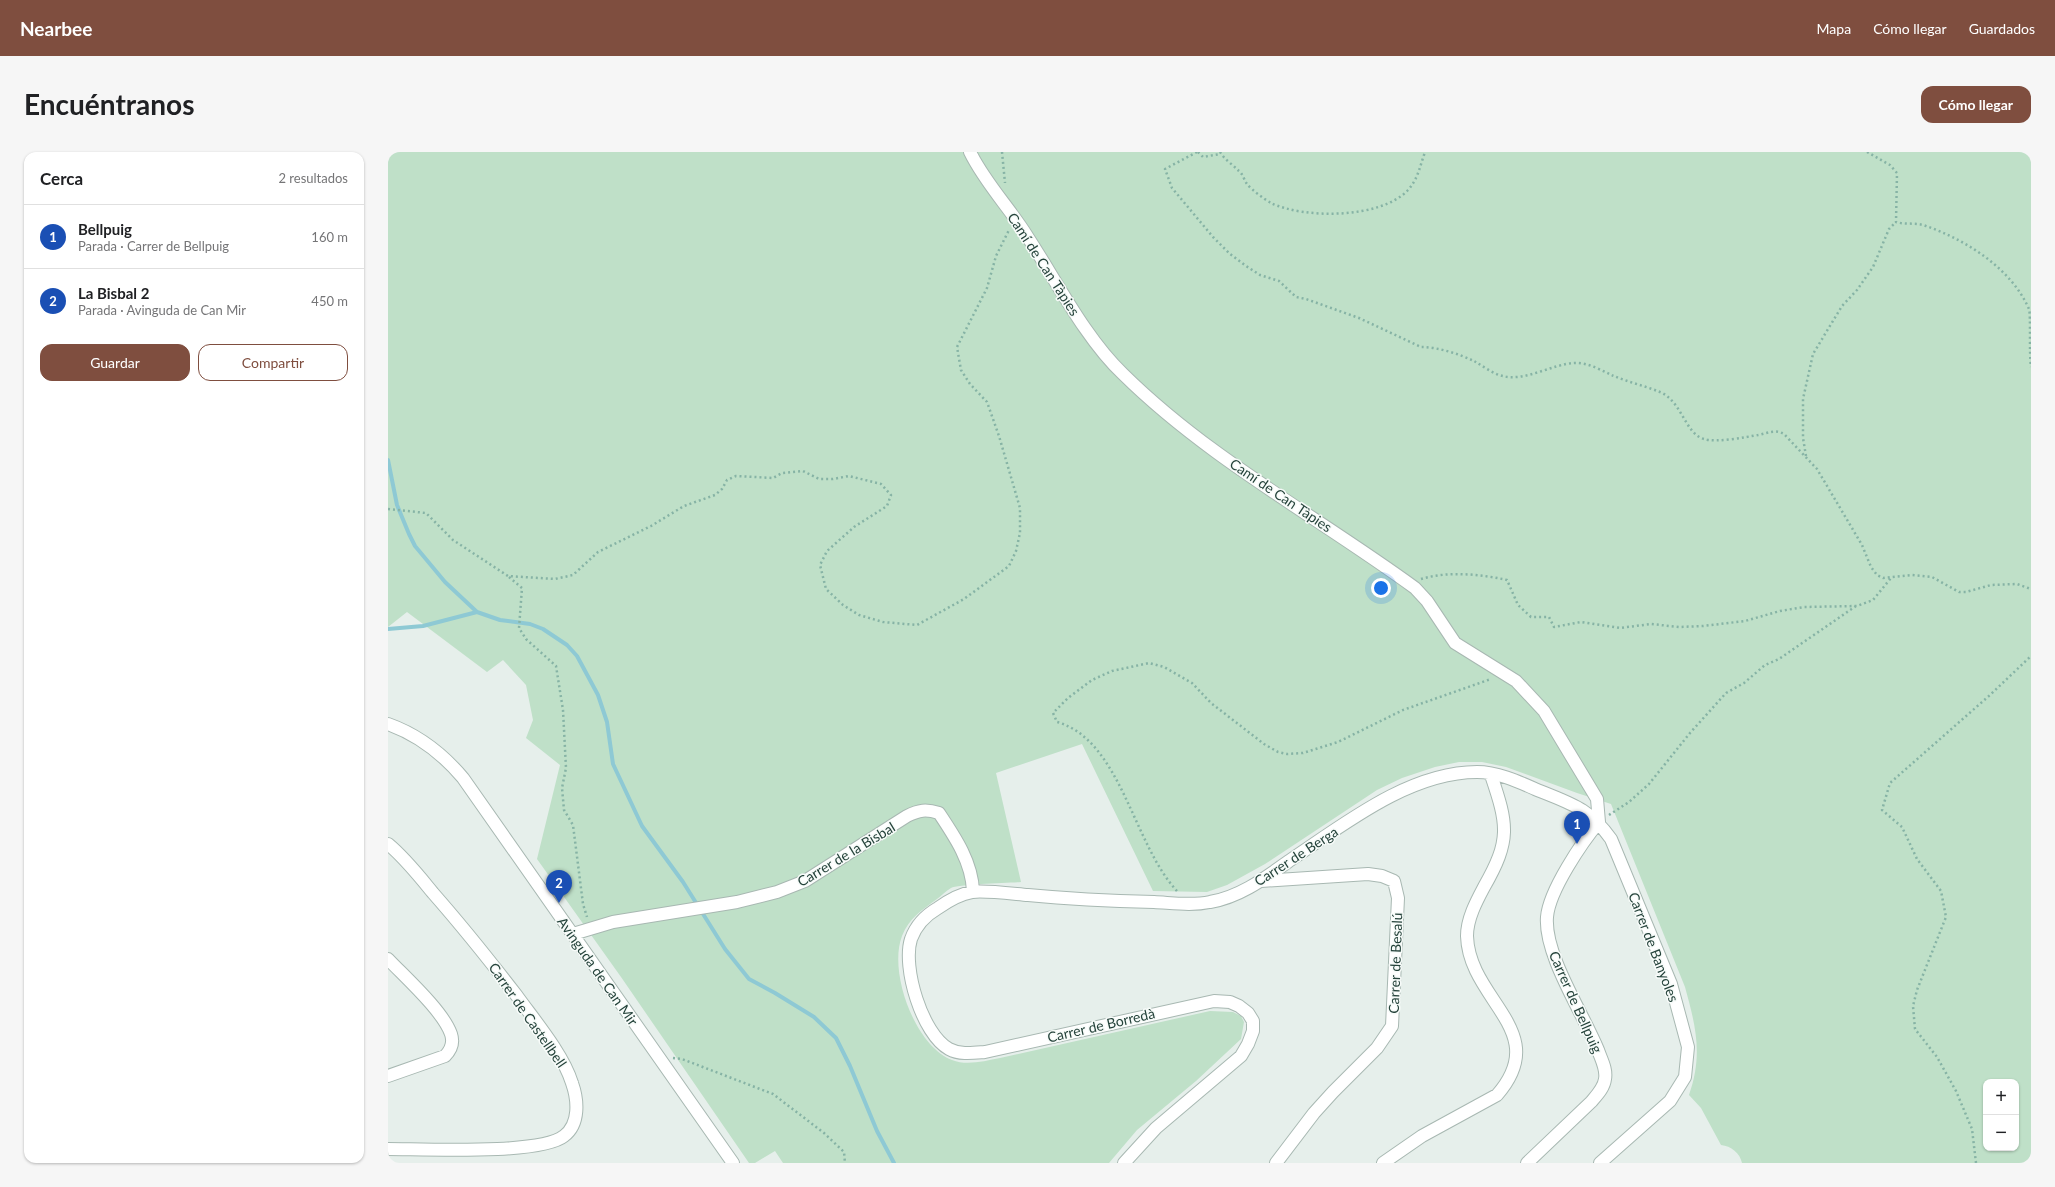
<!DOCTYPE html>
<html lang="es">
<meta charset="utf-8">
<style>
:root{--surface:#fff;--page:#f6f6f6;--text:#202124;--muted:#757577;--line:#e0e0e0;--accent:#7f4e3f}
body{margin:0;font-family:Lato,sans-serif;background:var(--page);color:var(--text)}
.controls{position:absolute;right:12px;bottom:12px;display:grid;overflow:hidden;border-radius:8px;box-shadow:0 1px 3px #0004}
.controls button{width:36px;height:36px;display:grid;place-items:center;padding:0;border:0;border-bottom:1px solid var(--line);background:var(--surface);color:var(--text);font:20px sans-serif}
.you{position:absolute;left:993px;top:436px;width:14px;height:14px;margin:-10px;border:3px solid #fff;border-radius:50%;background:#1a73e8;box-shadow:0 0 0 6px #1a73e833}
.badge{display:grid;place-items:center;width:26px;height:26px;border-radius:50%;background:var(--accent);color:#fff;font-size:13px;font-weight:700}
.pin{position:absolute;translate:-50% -33px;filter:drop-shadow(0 1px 2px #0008)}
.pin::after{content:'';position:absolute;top:21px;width:14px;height:12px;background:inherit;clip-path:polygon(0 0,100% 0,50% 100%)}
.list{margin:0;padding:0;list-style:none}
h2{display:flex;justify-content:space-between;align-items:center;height:52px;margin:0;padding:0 16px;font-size:17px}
h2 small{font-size:13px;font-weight:400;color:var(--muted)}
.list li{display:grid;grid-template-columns:26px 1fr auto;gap:12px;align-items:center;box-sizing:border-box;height:64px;padding:0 16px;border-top:1px solid var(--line)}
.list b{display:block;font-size:15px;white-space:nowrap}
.list p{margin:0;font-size:13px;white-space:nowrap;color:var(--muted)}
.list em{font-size:13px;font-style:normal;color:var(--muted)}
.actions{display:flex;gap:8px;padding:12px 16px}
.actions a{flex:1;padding:9px 0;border:1px solid var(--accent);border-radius:12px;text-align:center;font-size:14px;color:var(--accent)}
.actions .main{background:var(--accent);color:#fff}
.map{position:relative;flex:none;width:1643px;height:1011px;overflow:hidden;border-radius:12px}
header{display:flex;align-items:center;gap:24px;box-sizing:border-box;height:56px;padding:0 20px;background:var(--accent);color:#fff}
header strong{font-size:19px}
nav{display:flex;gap:22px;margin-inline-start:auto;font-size:14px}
.intro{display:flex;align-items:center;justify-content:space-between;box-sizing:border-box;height:96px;padding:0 24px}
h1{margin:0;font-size:28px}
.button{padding:10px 18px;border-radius:12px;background:var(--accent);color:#fff;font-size:14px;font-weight:700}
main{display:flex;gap:24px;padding:0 24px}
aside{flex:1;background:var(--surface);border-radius:12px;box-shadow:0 1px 3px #0004}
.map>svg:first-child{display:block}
.green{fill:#bfe0c8;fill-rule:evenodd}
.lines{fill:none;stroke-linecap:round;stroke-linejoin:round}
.stream{stroke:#8ec9d4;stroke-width:4}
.minor-casing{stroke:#a8b8b2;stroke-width:14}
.path{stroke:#86b3a5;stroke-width:2.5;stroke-dasharray:2 3;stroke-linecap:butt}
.minor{stroke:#fff;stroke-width:12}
.labels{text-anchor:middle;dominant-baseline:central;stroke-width:3;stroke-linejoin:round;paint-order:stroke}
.street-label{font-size:14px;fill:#24423a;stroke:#f7fbf9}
</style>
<header>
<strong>Nearbee</strong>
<nav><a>Mapa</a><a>Cómo llegar</a><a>Guardados</a></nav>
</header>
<div class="intro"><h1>Encuéntranos</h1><a class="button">Cómo llegar</a></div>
<main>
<aside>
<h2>Cerca<small>2 resultados</small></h2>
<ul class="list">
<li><span class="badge" style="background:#1a4fb4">1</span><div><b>Bellpuig</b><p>Parada · Carrer de Bellpuig</p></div><em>160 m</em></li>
<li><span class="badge" style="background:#1a4fb4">2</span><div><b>La Bisbal 2</b><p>Parada · Avinguda de Can Mir</p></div><em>450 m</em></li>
</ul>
<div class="actions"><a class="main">Guardar</a><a>Compartir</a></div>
</aside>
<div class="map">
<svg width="1643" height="1011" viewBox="0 0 1643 1011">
<rect width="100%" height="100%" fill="#e6efeb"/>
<path class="green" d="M0,0H1643V1011H1354C1352,1001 1343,994 1333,993L1313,956L1301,943C1315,903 1308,875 1297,835L1223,652L1189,641L1118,615L1094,610H1071L1047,615L1014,626L989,638L877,712L839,733L819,740L765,739L694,592L608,621L633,730C621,731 570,732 563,736C558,739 553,744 549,747C534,758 521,766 514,784C500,820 527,894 564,908C579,914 596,909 612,906L822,859L845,860L853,864L856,870L853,887L808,929L749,978L721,1011H395L387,999L367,1011H361L233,825L149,707L172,613L138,586L145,568L138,533L115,508L99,520L19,460L0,475ZM1598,930H1628V996H1598Z"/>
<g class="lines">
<path class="stream" d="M0,308L9,353L21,382L27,394L57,430L89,460L112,468L142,472L155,477L179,493L189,504L210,543L219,570L225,612L254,674L295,730L337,797L361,827L387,841L426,865L448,886L462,914L489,979L506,1011
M0,477L35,474L89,460"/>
<defs>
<path id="minor" d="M582,0C597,31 621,55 639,84C668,128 697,186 735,222C821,307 930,365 1027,436L1039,449L1067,491L1128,529L1156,559L1209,647L1211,670
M0,572C31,583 54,601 75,626L345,1011
M0,692C17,706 31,724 45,741C74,774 102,809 129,844C147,869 175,902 184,931C190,948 192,972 176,984C152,1003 35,997 0,997
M873,729L980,722L994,724L1006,729L1010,746L1004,874L989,896L945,940L926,961L888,1011
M185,782L225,770L349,750L389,740L417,729L519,664C531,658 538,657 551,661C567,685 584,710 585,739
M0,807C17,825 55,859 63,882C66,891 63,898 57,904L0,924
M736,1011L768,976L853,904L860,892L865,879V869L860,861L851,854L842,850L826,849L597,900C585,901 572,903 561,897C534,882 514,815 523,787C528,773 538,763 550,756C560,749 572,742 584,740C595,738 627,742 640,743C682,747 724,749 766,750C785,751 804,754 822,750C852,745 877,726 901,709C955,673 1021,620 1089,620C1109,620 1129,629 1147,637C1183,652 1200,655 1223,687L1283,832L1300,895L1297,925L1282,949L1212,1011
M995,1011L1034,984L1109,943C1165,879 1081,849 1079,784C1079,767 1088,750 1096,735C1123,688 1120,673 1103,623
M1139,1011L1203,950C1209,943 1216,936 1217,927C1219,917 1213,907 1210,898C1195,861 1156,803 1159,765C1161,739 1194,690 1211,670"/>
</defs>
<use href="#minor" class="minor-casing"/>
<path class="path" d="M614,0L617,31
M809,0L777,17L784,36L825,85L842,102L858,114L872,123L891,129L908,145L918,147L971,166L1033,195C1050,195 1071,202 1086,209C1095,214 1105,222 1115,224C1136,230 1165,212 1186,211C1200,210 1214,219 1226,224C1240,230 1257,234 1272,240C1294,249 1297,282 1316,287C1328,291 1358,285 1370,283C1380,281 1387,277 1396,282L1429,317L1474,393L1483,415L1489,423L1495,426L1524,423L1544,425L1571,440H1578L1603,433L1629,432L1643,437
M810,0L815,5L832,2
M832,0C836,7 845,13 851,19C855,22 856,28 859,32C864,38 876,47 883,51C916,67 993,67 1020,38C1030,27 1032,14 1037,0
M1479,0L1502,13L1509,21L1508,70C1518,73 1528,70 1538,74C1578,88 1623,116 1641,157C1643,163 1641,202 1643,215
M1418,304L1415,286V247L1425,202L1454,154L1469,138L1485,115L1501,77L1508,70
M0,357L38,361L65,388L120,424L167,427L185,423L210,400L263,374L296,354L327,343L334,337L339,328L348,324L385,326L394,321L415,319L431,327H445L461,324L493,332L503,343L499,354L466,375L439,399L432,413L438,437L455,453L471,463L495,470L529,473L576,447L621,414L628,399L632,381V356L611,284L599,250L582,232L573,218L569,195L599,136L608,104L621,78
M121,425L134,436L131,476L138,487L168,514L175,558L178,616L174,636L176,658L185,673L195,752L199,765
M1033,427C1060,419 1092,422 1119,428L1130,453L1143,465H1161L1166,475L1193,470L1232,476L1263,472L1291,475L1315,474L1357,469L1392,459L1416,455L1469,454L1485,448L1503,426
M1221,663L1241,650L1261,632L1302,581L1338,541L1356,531L1377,513L1391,507L1468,454
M789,739C745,692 733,588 669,570L665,561L680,546L704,528L724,519L761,511L776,515L804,531L823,551L876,592L890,600L899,602L915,601L950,590L1015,558L1103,527
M285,906L294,907L385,942L436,981L456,1000L457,1011
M1588,1011L1584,977L1568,939L1549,905L1527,877L1525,854L1529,838L1558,765L1553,739L1529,707L1514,675L1494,658L1502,631L1602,543L1643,504"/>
<use href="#minor" class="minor"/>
</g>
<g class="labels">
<g class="street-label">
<text transform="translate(656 112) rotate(57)">Camí de Can Tàpies</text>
<text transform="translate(893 343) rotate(34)">Camí de Can Tàpies</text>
<text transform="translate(458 702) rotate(-31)">Carrer de la Bisbal</text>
<text transform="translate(908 704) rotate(-33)">Carrer de Berga</text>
<text transform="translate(1266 795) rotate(69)">Carrer de Banyoles</text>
<text transform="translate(1007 811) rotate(-88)">Carrer de Besalú</text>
<text transform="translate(210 819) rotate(55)">Avinguda de Can Mir</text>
<text transform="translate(1188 850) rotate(66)">Carrer de Bellpuig</text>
<text transform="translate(140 863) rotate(55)">Carrer de Castellbell</text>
<text transform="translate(713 873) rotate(-13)">Carrer de Borredà</text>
</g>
</g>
</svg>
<div class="controls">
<button>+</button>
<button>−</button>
</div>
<div class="you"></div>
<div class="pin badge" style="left:1189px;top:692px;background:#1a4fb4">1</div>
<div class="pin badge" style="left:171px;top:751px;background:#1a4fb4">2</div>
</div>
</main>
